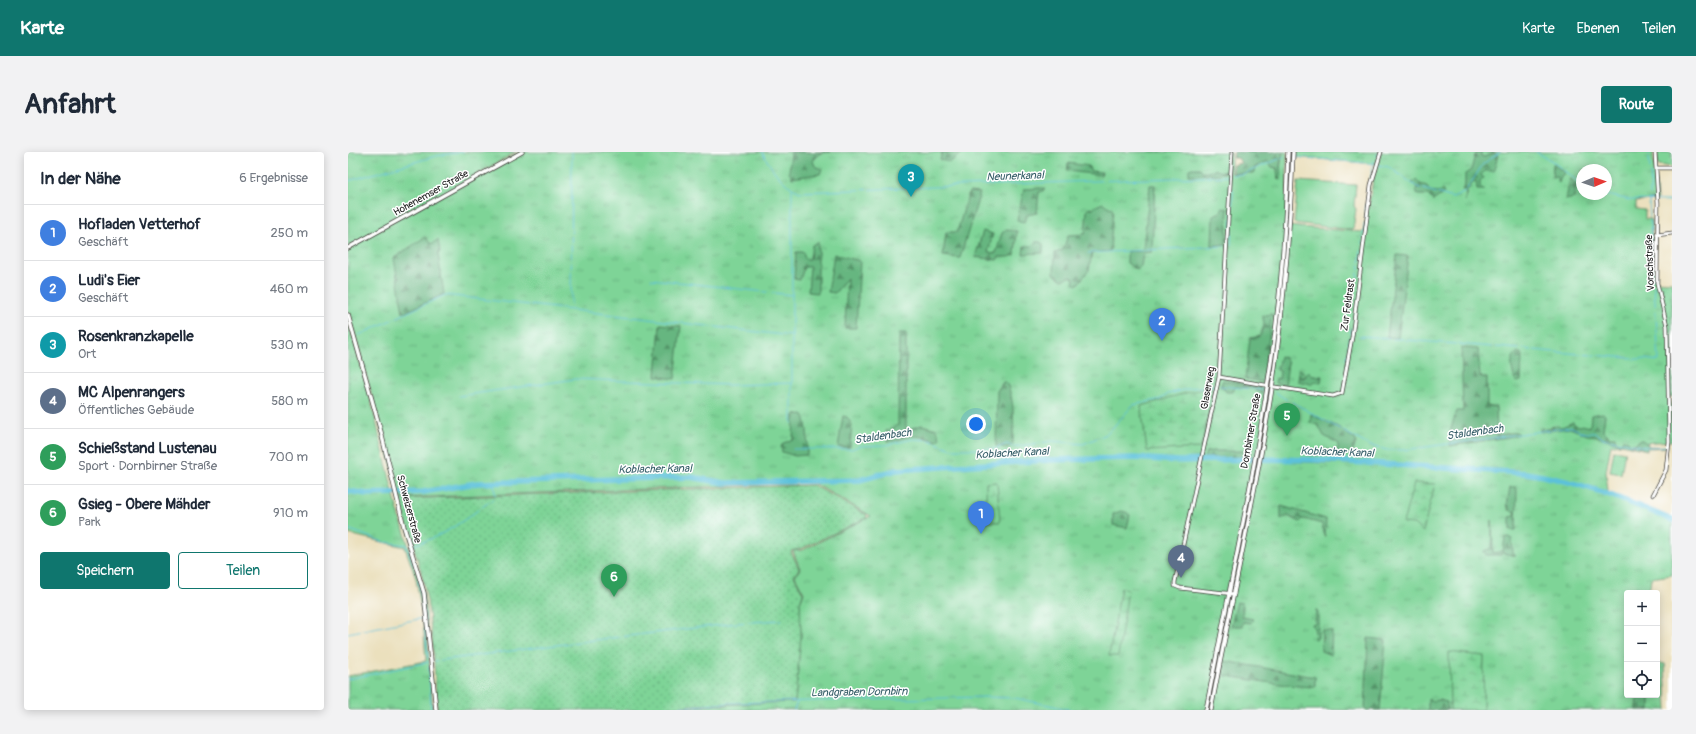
<!DOCTYPE html>
<html lang="de">
<meta charset="utf-8">
<style>
:root{--surface:#fff;--page:#f2f2f3;--text:#1f2937;--muted:#747a83;--line:#e0e1e3;--accent:#0f766e}
body{margin:0;font-family:Pangolin,sans-serif;background:var(--page);color:var(--text)}
.controls{position:absolute;right:12px;bottom:12px;display:grid;overflow:hidden;border-radius:4px;box-shadow:0 2px 10px #0003}
.controls button{width:36px;height:36px;display:grid;place-items:center;padding:0;border:0;border-bottom:1px solid var(--line);background:var(--surface);color:var(--text);font:20px sans-serif}
.compass{position:absolute;left:1228px;top:12px;width:36px;height:36px;border-radius:50%;background:var(--surface);box-shadow:0 2px 10px #0003;rotate:88deg}
.you{position:absolute;left:628px;top:272px;width:14px;height:14px;margin:-10px;border:3px solid #fff;border-radius:50%;background:#1a73e8;box-shadow:0 0 0 6px #1a73e833}
.badge{display:grid;place-items:center;width:26px;height:26px;border-radius:50%;background:var(--accent);color:#fff;font-size:13px;font-weight:700}
.pin{position:absolute;translate:-50% -33px;filter:drop-shadow(0 1px 2px #0008)}
.pin::after{content:'';position:absolute;top:21px;width:14px;height:12px;background:inherit;clip-path:polygon(0 0,100% 0,50% 100%)}
.list{margin:0;padding:0;list-style:none}
h2{display:flex;justify-content:space-between;align-items:center;height:52px;margin:0;padding:0 16px;font-size:17px}
h2 small{font-size:13px;font-weight:400;color:var(--muted)}
.list li{display:grid;grid-template-columns:26px 1fr auto;gap:12px;align-items:center;box-sizing:border-box;height:56px;padding:0 16px;border-top:1px solid var(--line)}
.list b{display:block;font-size:15px;white-space:nowrap}
.list p{margin:0;font-size:13px;white-space:nowrap;color:var(--muted)}
.list em{font-size:13px;font-style:normal;color:var(--muted)}
.actions{display:flex;gap:8px;padding:12px 16px}
.actions a{flex:1;padding:9px 0;border:1px solid var(--accent);border-radius:4px;text-align:center;font-size:14px;color:var(--accent)}
.actions .main{background:var(--accent);color:#fff}
.icon{flex:none;width:22px;height:22px;fill:none;stroke:currentColor;stroke-width:2;stroke-linecap:round;stroke-linejoin:round}
.map{position:relative;flex:none;width:1324px;height:558px;overflow:hidden;border-radius:4px}
header{display:flex;align-items:center;gap:24px;box-sizing:border-box;height:56px;padding:0 20px;background:var(--accent);color:#fff}
header strong{font-size:19px}
nav{display:flex;gap:22px;margin-inline-start:auto;font-size:14px}
.intro{display:flex;align-items:center;justify-content:space-between;box-sizing:border-box;height:96px;padding:0 24px}
h1{margin:0;font-size:28px}
.button{padding:10px 18px;border-radius:4px;background:var(--accent);color:#fff;font-size:14px;font-weight:700}
main{display:flex;gap:24px;padding:0 24px}
aside{flex:1;background:var(--surface);border-radius:4px;box-shadow:0 2px 10px #0003}
.map>svg:first-child{display:block}
.grass{fill:url(#grass-tufts);stroke:#4d785a;fill-rule:evenodd}
.forest{fill:url(#forest-firs);stroke:#41694e}
.wetland{fill:url(#wetland-marsh);stroke:#4d785a}
.park{fill:url(#park-dots);stroke:#4d785a}
.pitch{fill:#7ed497;stroke:#4d785a}
.lines{fill:none;stroke-linecap:round;stroke-linejoin:round}
.stream{stroke:#5cc1da;stroke-width:1}
.river{stroke:#5cc1da;stroke-width:5.5}
.minor-casing{stroke:#3b3934;stroke-width:4.5}
.major-casing{stroke:#3b3934;stroke-width:5}
.minor{stroke:#fff;stroke-width:3}
.major{stroke:#fff;stroke-width:3.5}
.labels{text-anchor:middle;dominant-baseline:central;stroke-width:3;stroke-linejoin:round;paint-order:stroke}
.street-label{font-size:10px;fill:#1c1c1c;stroke:#fff}
.water-label{font-size:11px;font-style:italic;fill:#365e68;stroke:#fff}
</style>
<header>
<strong>Karte</strong>
<nav><a>Karte</a><a>Ebenen</a><a>Teilen</a></nav>
</header>
<div class="intro"><h1>Anfahrt</h1><a class="button">Route</a></div>
<main>
<aside>
<h2>In der Nähe<small>6 Ergebnisse</small></h2>
<ul class="list">
<li><span class="badge" style="background:#3f7fe0">1</span><div><b>Hofladen Vetterhof</b><p>Geschäft</p></div><em>250 m</em></li>
<li><span class="badge" style="background:#3f7fe0">2</span><div><b>Ludi's Eier</b><p>Geschäft</p></div><em>460 m</em></li>
<li><span class="badge" style="background:#0f9aa8">3</span><div><b>Rosenkranzkapelle</b><p>Ort</p></div><em>530 m</em></li>
<li><span class="badge" style="background:#5c6f8a">4</span><div><b>MC Alpenrangers</b><p>Öffentliches Gebäude</p></div><em>580 m</em></li>
<li><span class="badge" style="background:#2e9e5b">5</span><div><b>Schießstand Lustenau</b><p>Sport · Dornbirner Straße</p></div><em>700 m</em></li>
<li><span class="badge" style="background:#2e9e5b">6</span><div><b>Gsieg - Obere Mähder</b><p>Park</p></div><em>910 m</em></li>
</ul>
<div class="actions"><a class="main">Speichern</a><a>Teilen</a></div>
</aside>
<div class="map">
<svg width="1324" height="558" viewBox="0 0 1324 558">
<defs>
<pattern id="grass-tufts" width="24" height="20" patternUnits="userSpaceOnUse"><rect width="24" height="20" fill="#7ed497"/><path d="M3 7l-1-3M5 7V3M7 7l1-3M15 17l-1-3M17 17v-4M19 17l1-3" fill="none" stroke="#6cb582"/></pattern>
<pattern id="forest-firs" width="22" height="20" patternUnits="userSpaceOnUse"><rect width="22" height="20" fill="#66b680"/><path d="M5 1l3.5 6h-7zM16 11l3.5 6h-7z" fill="#539368"/></pattern>
<pattern id="wetland-marsh" width="20" height="14" patternUnits="userSpaceOnUse"><rect width="20" height="14" fill="#7ed497"/><path d="M1 5h8M5 5V1M11 12h8M15 12V8" fill="none" stroke="#6cb582"/></pattern>
<pattern id="park-dots" width="8" height="8" patternUnits="userSpaceOnUse"><rect width="8" height="8" fill="#7ed497"/><path d="M2 2h.1M6 6h.1" fill="none" stroke="#6cb582" stroke-width="1.8" stroke-linecap="round"/></pattern>
</defs>
<rect width="100%" height="100%" fill="#fff"/>
<filter id="ink" filterUnits="userSpaceOnUse"><feTurbulence type="fractalNoise" baseFrequency=".025" numOctaves="2"/><feDisplacementMap in="SourceGraphic" scale="8" xChannelSelector="R" yChannelSelector="G"/><feConvolveMatrix kernelMatrix="1 2 1 2 8 2 1 2 1" color-interpolation-filters="sRGB"/></filter>
<filter id="wash" filterUnits="userSpaceOnUse"><feTurbulence type="fractalNoise" baseFrequency=".012" numOctaves="4" result="noise"/><feDisplacementMap in="SourceGraphic" scale="16" xChannelSelector="R" yChannelSelector="G"/><feGaussianBlur stdDeviation="0.9" result="paint"/><feColorMatrix in="noise" values="0 0 0 0 0 0 0 0 0 0 0 0 0 0 0 0 0 1.4 0 .05"/><feComposite in="paint" operator="in"/></filter>
<g filter="url(#wash)">
<rect width="100%" height="100%" fill="#ebe0bd"/>
<path class="grass" d="M0,0H168L53,65L172,0H883V21H896L920,9L924,15L929,16L930,27L935,0H939V74L1016,80L1025,28L1033,0H1305L1309,47L1288,50V57L1297,58V67H1303L1307,129L1324,130V245H1319L1324,255V289L1263,293L1258,320L1260,340C1229,329 1198,322 1166,318L1011,309L905,305L904,308L1050,314L1166,321L1203,326L1243,337L1324,370V423L1303,426L1301,441H1279V543H1309V510L1317,512L1319,558H315L370,553L447,550L453,484L452,450L456,441L447,424L452,417L445,399L455,398L523,364L465,331L51,346L46,323L0,158ZM1234,18H1258V42H1234Z
M947,0H1032L1028,12L946,5Z
M1309,0H1324V15L1310,13Z
M0,168L25,257L48,352L75,441L78,461L85,558H0V524L78,509L75,468L68,427L57,395L0,382Z"/>
<path class="forest" d="M443,0H483L472,1L465,9L467,14L474,17L472,22L444,26L441,20Z
M594,0H616L602,10L592,8Z
M886,0H935L932,13L933,28L930,27L929,16L924,15L920,9L907,15L906,21H885V13L893,11L890,6H885Z
M1131,0H1133V4L1136,5L1146,1L1150,3L1146,19H1137L1133,23L1135,26L1132,29V35L1137,38H1129L1128,29H1126L1119,39L1117,50L1118,38H1114L1117,32V22L1123,18L1127,3Z
M720,11L741,14L742,19L754,20L753,23L719,19Z
M1205,12L1217,21L1213,24L1211,31L1208,24L1204,25Z
M844,16H852L855,20L865,19L867,17L869,19L880,20L870,22L841,23V17Z
M1222,26L1229,33L1226,46L1218,48Z
M1068,27L1072,32L1079,34L1081,39L1091,40L1094,38L1096,41L1085,49L1080,43H1071L1067,39L1069,36L1064,31Z
M802,33H807L804,100L795,101L793,115L789,118L779,111V99H793L795,97Z
M697,36L695,39L691,40L689,61L679,63L676,70L669,68L676,37Z
M621,40L632,41L612,106L595,104L598,80H609Z
M755,51L765,58L762,99L744,101L741,118L729,133L725,131L726,127L723,124L714,128L706,122L707,101L715,98L720,83L737,82L739,58Z
M874,56L880,57L878,92L864,94L865,63L873,60Z
M658,78L669,79L667,103L661,105H651L649,108L627,105L635,79L645,82L640,100L648,101L654,81Z
M77,85L83,92L90,88L92,100L90,102L96,142L55,161L46,106Z
M470,90V141L460,140L462,115H456L452,128L446,127L448,100H455L457,107H462L464,93Z
M687,90H692L695,92V101L675,102L676,94H683Z
M486,102L512,109L508,176H497L499,126L487,141L480,140Z
M1049,103L1060,104L1050,186L1039,185Z
M922,162H924L915,230L897,227L902,186L912,184L916,173L915,164Z
M312,172L333,174L327,227L308,224Z
M551,181H558V278L574,273L589,277L592,287L589,289C579,286 570,283 560,285C552,287 548,290 540,289L538,279L550,273Z
M1113,196L1130,197L1132,225L1139,226V254L1148,255L1149,283L1169,280L1171,282L1166,284L1102,294L1103,276L1109,259H1115Z
M1170,200L1174,202L1173,229L1168,230C1164,220 1160,206 1170,200Z
M932,204L936,205L940,211L937,234L927,231L928,226L931,227L932,219L929,218Z
M951,217L955,219L954,226H956L959,219L962,220L964,224H974L973,231L967,230L963,232L950,229Z
M875,228L913,236L914,242L904,236L887,235L885,240H878L875,235H872Z
M655,230H658C668,249 665,272 665,292L659,296L648,294L649,239Z
M1255,261L1257,263L1255,278L1262,285H1267V288L1272,290L1275,288L1280,289L1283,293L1287,294L1291,288H1294L1300,292V294L1319,295L1299,296V298L1273,292L1248,284L1239,283L1222,276L1192,280V277C1201,277 1205,272 1214,275L1225,270L1227,273L1233,274L1234,273L1242,275L1243,263Z
M455,262C461,275 459,289 459,303L447,304L434,300L433,295L435,291L445,288L446,263Z
M963,262L990,275L1007,287L1008,290L1004,303L959,302L960,298H990V291L976,284L970,273L962,271Z
M495,264L499,265L504,273L502,295H490Z
M865,299H904L902,305L856,306L858,300Z
M1162,335H1168L1169,338L1168,378H1162V365L1167,364L1168,360L1161,358L1159,353Z
M933,354L978,367L977,386L974,372L955,367L952,370L940,364L933,367Z
M773,359L778,360L782,363L779,376L765,373V362Z
M1144,368L1145,401L1155,399L1157,386L1160,385L1164,387L1165,401L1168,404L1154,401L1153,403H1138L1136,399L1144,396Z
M889,450L894,451L895,454L894,465L905,467L903,471L895,470L894,474H883Z
M968,458L970,461V486L966,487L967,479L964,472L967,471Z
M974,478L984,479L983,503L973,499Z
M1020,486L1038,488L1032,558H1017Z
M877,509L967,525V535C936,534 905,528 873,523Z
M1290,543H1302V558H1289Z
M1080,546L1084,549L1091,548L1099,550V558H1080Z"/>
<path class="wetland" d="M866,236L853,296L799,299L793,254C819,248 839,238 866,236Z
M649,330L652,370H639L638,331Z
M1066,331L1087,332L1075,380L1066,372L1055,371Z
M773,436L780,438L770,504H761Z
M1101,500L1136,504L1135,558H1102Z"/>
<path class="park" d="M465,333L519,363L518,366L455,396L443,399L451,417L446,424L455,441L452,450L453,484L447,549L343,553L299,558H89C86,516 85,474 76,433C70,404 58,376 52,347Z"/>
<path class="pitch" d="M950,29L1008,33L1006,54L1008,57L1005,78L946,71Z
M1266,298L1277,300L1273,322L1262,320Z"/>
<g class="lines">
<path class="stream" d="M414,0C424,17 433,32 452,40L881,24
M1188,0L1204,9L1234,33
M1301,0V2
M1029,4V2
M948,5L1027,12
M1301,5L1302,17
M1030,13L1041,15L1069,35L1105,46L1117,40L1135,12L1152,0
M884,23L895,22L936,5
M1022,28L1026,9
M0,29L88,4L115,0
M1021,33V32
M1020,39V36
M1254,42L1282,48L1324,49
M1302,43L1303,21
M1019,48L1020,42
M1301,49L1302,65
M1017,65L1018,52
M1302,68L1305,127
M1015,86L1016,71
M883,93L885,37
M740,101L877,94
M1012,110L1014,90
M1011,118V113
M1010,125V121
M303,127L444,143
M223,152L224,0
M1003,182V177
M11,183L97,143L444,184
M1011,184L1042,186
M1045,187H1055
M1058,188L1108,192
M1110,192L1144,195
M1000,195L1002,185
M1148,195L1171,197
M1175,197L1183,198
M1186,198L1206,200
M1208,200L1233,202
M1235,202L1243,203
M1245,203L1284,206
M998,207L1000,199
M1286,207H1294
M1295,207L1311,209L1306,134
M872,234L915,238
M927,240L939,248
M111,244L227,227L383,233L444,231
M944,250L1020,293L1039,298H1056L1223,275L1237,281H1249L1254,286L1298,295L1320,294
M444,271V37
M445,297H504L511,294L538,293L565,287L581,288L604,297H647L659,292L665,295L705,289L735,292L759,282L785,253L813,247L820,242L843,236L868,233
M146,330L147,343
M0,377L35,390L59,393
M58,393L66,413
M65,393C96,385 119,366 145,347
M70,428L74,447L80,506
M0,481L76,466
M87,509L246,488L389,471L433,468
M81,514L83,558
M0,527L81,510
M296,558L381,551L637,545L667,546L725,558
M446,558L449,550"/>
<path class="river" d="M0,339L19,342L75,340L129,331L343,325L377,331L512,328L548,318L701,308L785,306L831,309L909,307L970,308L1178,321C1231,329 1275,347 1324,368"/>
</g>
</g>
<g filter="url(#ink)">
<g class="lines">
<defs>
<path id="minor" d="M884,0L871,225L827,430V434L832,436L886,442
M1308,16H1324
M1309,83L1324,81
M871,225L917,233
M927,235L985,244L994,241L1004,185L1023,33L1033,0
M1305,343L1318,318L1321,290L1319,174L1309,131L1310,51L1307,0"/>
<path id="major" d="M0,96L174,0
M0,163L33,280L56,375L76,441L88,558
M858,558C881,438 908,317 925,196C934,131 938,65 940,0
M863,558C883,448 909,339 925,229C936,153 942,77 945,0"/>
</defs>
<use href="#minor" class="minor-casing"/>
<use href="#major" class="major-casing"/>
<use href="#minor" class="minor"/>
<use href="#major" class="major"/>
</g>
</g>
<g class="labels">
<g class="street-label">
<text transform="translate(83 41) rotate(-29)">Hohenemser Straße</text>
<text transform="translate(1302 111) rotate(-92)">Vorachstraße</text>
<text transform="translate(1000 153) rotate(-82)">Zur Feldrast</text>
<text transform="translate(860 236) rotate(-80)">Glaserweg</text>
<text transform="translate(903 279) rotate(-80)">Dornbirner Straße</text>
<text transform="translate(61 357) rotate(75)">Schweizerstraße</text>
</g>
<g class="water-label">
<text transform="translate(667 24) rotate(-2)">Neunerkanal</text>
<text transform="translate(1127 280) rotate(-8)">Staldenbach</text>
<text transform="translate(535 284) rotate(-8)">Staldenbach</text>
<text transform="translate(989 300) rotate(2)">Koblacher Kanal</text>
<text transform="translate(664 301) rotate(-3)">Koblacher Kanal</text>
<text transform="translate(307 317) rotate(-1)">Koblacher Kanal</text>
<text transform="translate(511 540) rotate(-1)">Landgraben Dornbirn</text>
</g>
</g>
</svg>
<div class="controls">
<button>+</button>
<button>−</button>
<button><svg class="icon" aria-label="locate" viewBox="0 0 24 24"><circle cx="12" cy="12" r="6"/><path d="M12 2v4M12 18v4M2 12h4M18 12h4"/></svg></button>
</div>
<svg class="compass" viewBox="-18 -18 36 36"><path d="M0-13l5 13h-10z" fill="#e53935"/><path d="M0 13l5-13h-10z" fill="#747a83"/></svg>
<div class="you"></div>
<div class="pin badge" style="left:633px;top:382px;background:#3f7fe0">1</div>
<div class="pin badge" style="left:814px;top:189px;background:#3f7fe0">2</div>
<div class="pin badge" style="left:563px;top:45px;background:#0f9aa8">3</div>
<div class="pin badge" style="left:833px;top:426px;background:#5c6f8a">4</div>
<div class="pin badge" style="left:939px;top:284px;background:#2e9e5b">5</div>
<div class="pin badge" style="left:266px;top:445px;background:#2e9e5b">6</div>
</div>
</main>
